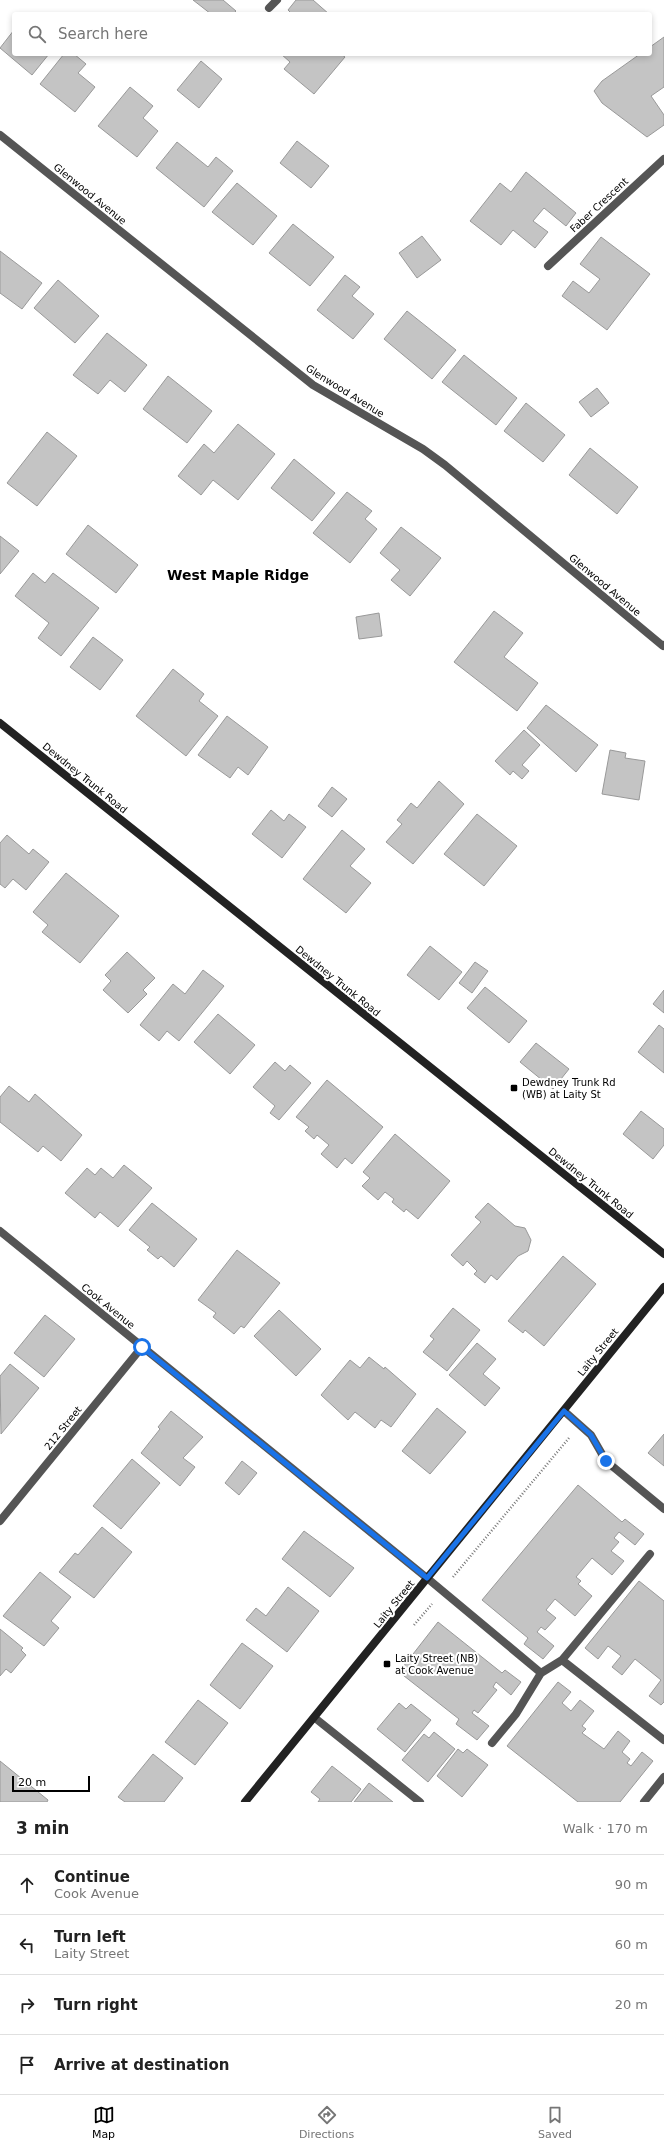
<!DOCTYPE html>
<meta charset="utf-8">
<style>
:root{--surface:#fff;--page:#f6f6f6;--text:#222;--muted:#767676;--line:#e0e0e0;--accent:#000}
body{margin:0;font-family:"DejaVu Sans",sans-serif;background:var(--page);color:var(--text)}
.scale{position:absolute;left:12px;bottom:10px;width:78px;box-sizing:border-box;padding-left:4px;border:2px solid #000;border-top:0;font-size:11px;line-height:14px;white-space:nowrap;color:#000;-webkit-text-stroke:3px #fff;paint-order:stroke}
.stop{position:absolute;width:12px;height:12px;margin:-9px;border:3px solid #1a73e8;border-radius:50%;background:#fff}
.stop.end{background:#1a73e8;border-color:#fff;box-shadow:0 1px 4px #0008}
.list{margin:0;padding:0;list-style:none}
h2{display:flex;justify-content:space-between;align-items:center;height:52px;margin:0;padding:0 16px;font-size:17px}
h2 small{font-size:13px;font-weight:400;color:var(--muted)}
.list li{display:grid;grid-template-columns:26px 1fr auto;gap:12px;align-items:center;box-sizing:border-box;height:60px;padding:0 16px;border-top:1px solid var(--line)}
.list b{display:block;font-size:15px;white-space:nowrap}
.list p{margin:0;font-size:13px;white-space:nowrap;color:var(--muted)}
.list em{font-size:13px;font-style:normal;color:var(--muted)}
.icon{flex:none;width:22px;height:22px;fill:none;stroke:currentColor;stroke-width:2;stroke-linecap:round;stroke-linejoin:round}
.map{position:relative;flex:none;width:664px;height:1802px;overflow:hidden}
.search{position:absolute;background:var(--surface);box-shadow:0 2px 6px #0003;left:12px;right:12px;top:12px;height:44px;display:flex;align-items:center;gap:10px;box-sizing:border-box;padding:0 14px;border-radius:4px;color:var(--muted);font-size:15px}
.sheet{height:292px;background:var(--surface)}
nav{display:flex;justify-content:space-around;align-items:center;box-sizing:border-box;height:56px;border-top:1px solid var(--line);background:var(--surface);font-size:11px;color:var(--muted)}
nav a{display:grid;justify-items:center;gap:2px}
nav .on{color:var(--accent)}
.map>svg:first-child{display:block}
.building{fill:#c4c4c4;stroke:#999}
.lines{fill:none;stroke-linecap:round;stroke-linejoin:round}
.path{stroke:#777;stroke-width:2.5;stroke-dasharray:1 2;stroke-linecap:butt}
.lane{stroke:#555;stroke-width:8}
.street{stroke:#555;stroke-width:8}
.secondary{stroke:#222;stroke-width:8}
.route{stroke:#1a73e8;stroke-width:5}
.poi-dot{fill:#000;stroke:#fff;stroke-width:1.5}
.labels{text-anchor:middle;dominant-baseline:central;stroke-width:4;stroke-linejoin:round;paint-order:stroke}
.street-label{font-size:10px;fill:#000;stroke:#fff}
.poi-label{font-size:10px;fill:#000;stroke:#fff;text-anchor:start}
.district-label{font-size:14px;font-weight:bold;fill:#000;stroke:#fff}
</style>
<div class="map">
<svg width="664" height="1802" viewBox="0 0 664 1802">
<rect width="100%" height="100%" fill="#fff"/>
<path class="building" d="M193,0H223L236,11L233,14H211Z
M296,0H313L329,14H292L288,10Z
M14,30V54H49L32,75L0,48Z
M664,37V87L651,96L664,115V125L647,137L602,103L594,91L602,81L640,54H650V47Z
M64,54H74L86,64L78,73L95,87L75,112L40,84Z
M281,54H341L345,57L314,94L284,69L290,62Z
M201,61L222,79L199,108L177,90Z
M130,87L153,106L143,118L158,131L137,157L98,126Z
M297,141L329,166L311,188L280,163Z
M177,142L208,167L216,157L233,171L204,207L156,168Z
M526,172L576,213L566,226L544,208L533,221L548,232L535,248L513,230L501,245L470,221L500,183L511,192Z
M237,183L277,216L253,245L212,212Z
M293,224L334,257L310,286L269,253Z
M422,236L441,260L417,278L399,253Z
M601,237L650,274L607,330L562,296L573,281L589,293L600,279L580,264Z
M0,251L42,283L22,309L0,293Z
M345,275L360,287L352,296L374,314L353,339L317,310Z
M58,280L99,316L75,343L34,308Z
M407,311L456,350L432,379L384,339Z
M107,333L147,365L125,392L110,380L98,394L73,375Z
M464,355L517,398L496,425L442,382Z
M168,376L212,411L187,443L143,409Z
M597,388L609,403L591,417L579,402Z
M526,403L565,435L543,462L504,431Z
M238,424L275,454L238,500L213,480L201,495L178,476L204,444L214,453Z
M47,432L77,456L37,506L7,483Z
M590,448L638,487L617,514L569,475Z
M294,459L335,493L312,521L271,488Z
M347,492L372,511L365,519L377,529L350,563L313,533Z
M88,525L138,565L116,593L66,554Z
M401,527L441,558L410,596L391,580L400,570L380,553Z
M0,536L19,551L0,574Z
M33,573L45,583L53,573L99,608L61,656L38,638L49,623L15,596Z
M494,611L523,633L504,657L538,683L517,711L454,662Z
M379,613L382,636L359,639L356,617Z
M93,637L123,660L100,690L70,667Z
M173,669L204,694L199,701L218,716L186,756L136,716Z
M546,705L598,745L576,772L527,728Z
M227,716L268,747L248,775L238,767L230,778L198,755Z
M524,730L540,745L522,765L529,771L522,779L513,771L510,775L495,761Z
M610,750L626,753L625,758L645,761L639,800L602,794Z
M439,781L464,804L413,864L386,842L402,824L397,820L411,803L417,808Z
M332,787L347,799L332,817L318,806Z
M271,810L284,821L289,814L306,827L282,858L252,834Z
M477,814L517,846L484,886L444,854Z
M342,830L365,849L350,866L371,883L346,913L303,879Z
M7,835L29,854L33,849L49,862L26,890L13,879L5,888L0,884V843Z
M66,873L119,916L80,963L42,932L48,925L33,912Z
M430,946L462,972L439,1000L407,975Z
M127,952L155,978L143,990L147,994L128,1013L103,990L111,981L105,975Z
M475,962L488,971L472,993L459,983Z
M203,970L224,986L179,1041L167,1031L159,1041L140,1025L173,984L185,994Z
M485,987L527,1021L509,1043L467,1008Z
M664,990V1013L653,1004Z
M218,1014L255,1045L230,1074L194,1042Z
M659,1025L664,1029V1073L638,1052Z
M536,1043L569,1069L553,1089L520,1062Z
M275,1062L285,1071L290,1065L311,1083L279,1120L270,1113L275,1106L253,1087Z
M327,1080L383,1127L352,1164L345,1158L337,1168L321,1154L329,1145L317,1135L314,1139L305,1131L309,1127L296,1117Z
M9,1086L29,1102L35,1094L82,1135L61,1161L43,1146L38,1152L0,1122V1097Z
M641,1111L664,1129V1145L653,1159L623,1134Z
M395,1134L450,1181L418,1219L406,1209L404,1212L392,1202L394,1199L385,1192L378,1200L362,1186L370,1178L363,1172Z
M124,1165L152,1188L118,1227L100,1212L95,1218L65,1193L87,1168L95,1175L101,1168L113,1178Z
M152,1203L197,1239L174,1267L161,1256L158,1259L147,1250L150,1247L129,1230Z
M488,1203L515,1226L525,1228L531,1240L528,1251L518,1256L497,1280L491,1275L485,1283L474,1274L477,1271L467,1261L463,1266L451,1255L481,1222L475,1217Z
M237,1250L280,1283L244,1328L241,1326L234,1334L213,1317L216,1313L198,1300Z
M563,1256L596,1284L544,1346L525,1330L523,1333L508,1321Z
M453,1308L480,1330L447,1371L423,1352L434,1339L430,1336Z
M279,1310L321,1349L296,1376L254,1336Z
M45,1315L75,1339L44,1377L14,1353Z
M477,1343L496,1359L483,1374L500,1388L485,1406L449,1375Z
M369,1357L384,1369L385,1367L416,1394L391,1427L381,1420L375,1428L355,1412L348,1420L321,1395L350,1360L360,1368Z
M10,1364L39,1388L1,1434L0,1376Z
M437,1408L466,1432L430,1474L402,1451Z
M171,1411L203,1437L183,1458L195,1467L180,1486L141,1453L160,1429L158,1427Z
M664,1434V1466L648,1453Z
M132,1459L160,1483L121,1529L93,1506Z
M242,1461L257,1473L239,1495L225,1483Z
M578,1485L622,1522L625,1519L644,1534L635,1545L619,1532L614,1538L619,1542L611,1551L624,1561L612,1575L592,1558L576,1577L581,1581L578,1584L592,1596L575,1616L555,1599L546,1610L556,1618L545,1630L541,1627L537,1632L554,1646L543,1659L524,1644L528,1638L482,1600Z
M102,1527L132,1552L94,1598L59,1572L75,1553L78,1555Z
M304,1531L354,1568L330,1597L282,1559Z
M40,1572L71,1597L51,1621L59,1628L44,1646L3,1616Z
M639,1581L664,1601V1702L661,1705L649,1696L661,1680L635,1659L622,1675L612,1667L621,1656L608,1646L598,1659L585,1648Z
M288,1587L319,1611L287,1652L246,1620L256,1608L266,1616Z
M438,1622L502,1673L505,1670L521,1682L511,1695L496,1682L493,1687L497,1690L478,1713L474,1710L472,1713L489,1726L477,1740L456,1724L459,1719L399,1672Z
M0,1629L23,1648L21,1650L26,1655L11,1673L6,1669L0,1676Z
M242,1643L273,1666L240,1709L210,1685Z
M558,1682L571,1692L562,1703L571,1711L580,1700L594,1711L582,1726L586,1729L582,1733L604,1749L618,1731L630,1741L622,1752L630,1759L627,1763L631,1766L642,1752L653,1761L620,1802H578L507,1746Z
M198,1700L228,1723L195,1765L165,1742Z
M399,1703L406,1709L411,1704L431,1720L405,1752L377,1729Z
M434,1732L455,1749L428,1782L402,1760L424,1734L429,1738Z
M458,1749L463,1753L467,1749L488,1765L462,1797L437,1776Z
M153,1754L183,1778L164,1802H125L118,1797Z
M0,1761L48,1800L47,1802H0Z
M332,1766L361,1789L351,1802H318L320,1799L311,1792Z
M369,1783L393,1802H354Z"/>
<g class="lines">
<path class="path" d="M453,1577L569,1438
M414,1625L432,1604"/>
<path class="lane" d="M269,8L277,0
M548,266L664,159
M564,1411L591,1435L606,1461L664,1509
M427,1578L541,1673
M562,1660L664,1740
M315,1718L420,1802
M492,1743L516,1714L541,1673L562,1660L650,1554
M644,1802L664,1777"/>
<path class="street" d="M0,135L313,385L423,449L445,465L663,646L664,645
M0,1231L427,1578
M0,1521L142,1347"/>
<path class="secondary" d="M0,723L664,1254
M245,1802L664,1287"/>
</g>
<g class="lines">
<path class="route" d="M142,1347L427,1578L564,1411L591,1435L606,1461"/>
</g>
<g class="poi-dot">
<rect x="510" y="1084" width="8" height="8" rx="2"/>
<rect x="383" y="1660" width="8" height="8" rx="2"/>
</g>
<g class="labels">
<g class="street-label">
<text transform="translate(90 194) rotate(39)">Glenwood Avenue</text>
<text transform="translate(599 205) rotate(-43)">Faber Crescent</text>
<text transform="translate(345 391) rotate(32)">Glenwood Avenue</text>
<text transform="translate(605 585) rotate(40)">Glenwood Avenue</text>
<text transform="translate(85 778) rotate(39)">Dewdney Trunk Road</text>
<text transform="translate(338 981) rotate(39)">Dewdney Trunk Road</text>
<text transform="translate(591 1183) rotate(39)">Dewdney Trunk Road</text>
<text transform="translate(108 1306) rotate(39)">Cook Avenue</text>
<text transform="translate(598 1352) rotate(-51)">Laity Street</text>
<text transform="translate(63 1428) rotate(-51)">212 Street</text>
<text transform="translate(394 1604) rotate(-51)">Laity Street</text>
</g>
<g class="poi-label">
<text x="522" y="1082">Dewdney Trunk Rd<tspan x="522" dy="12">(WB) at Laity St</tspan></text>
<text x="395" y="1658">Laity Street (NB)<tspan x="395" dy="12">at Cook Avenue</tspan></text>
</g>
<g class="district-label">
<text x="238" y="575">West Maple Ridge</text>
</g>
</g>
</svg>
<div class="scale">20 m</div>
<div class="stop" style="left:142px;top:1347px"></div>
<div class="stop end" style="left:606px;top:1461px"></div>
<div class="search"><svg class="icon" aria-label="search" viewBox="0 0 24 24"><circle cx="10" cy="10" r="6"/><path d="M15 15l6 6"/></svg>Search here</div>
</div>
<section class="sheet">
<h2>3 min<small>Walk · 170 m</small></h2>
<ul class="list">
<li><svg class="icon" aria-label="ahead" viewBox="0 0 24 24"><path d="M12 20V5M6 11l6-6 6 6"/></svg><div><b>Continue</b><p>Cook Avenue</p></div><em>90 m</em></li>
<li><svg class="icon" aria-label="left" viewBox="0 0 24 24"><path d="M17 20v-9H6M10 6l-5 5 5 5"/></svg><div><b>Turn left</b><p>Laity Street</p></div><em>60 m</em></li>
<li><svg class="icon" aria-label="right" viewBox="0 0 24 24"><path d="M7 20v-9h11M14 6l5 5-5 5"/></svg><div><b>Turn right</b></div><em>20 m</em></li>
<li><svg class="icon" aria-label="arrive" viewBox="0 0 24 24"><path d="M6 21V4h12l-3 4 3 4H6"/></svg><div><b>Arrive at destination</b></div></li>
</ul>
</section>
<nav>
<a class="on"><svg class="icon" aria-label="map" viewBox="0 0 24 24"><path d="M3 6l6-2 6 2 6-2v14l-6 2-6-2-6 2zM9 4v14M15 6v14"/></svg>Map</a>
<a><svg class="icon" aria-label="directions" viewBox="0 0 24 24"><path d="M12 3l9 9-9 9-9-9zM9 14v-3h6M13 9l2 2-2 2"/></svg>Directions</a>
<a><svg class="icon" aria-label="saved" viewBox="0 0 24 24"><path d="M7 4h10v16l-5-4-5 4z"/></svg>Saved</a>
</nav>
